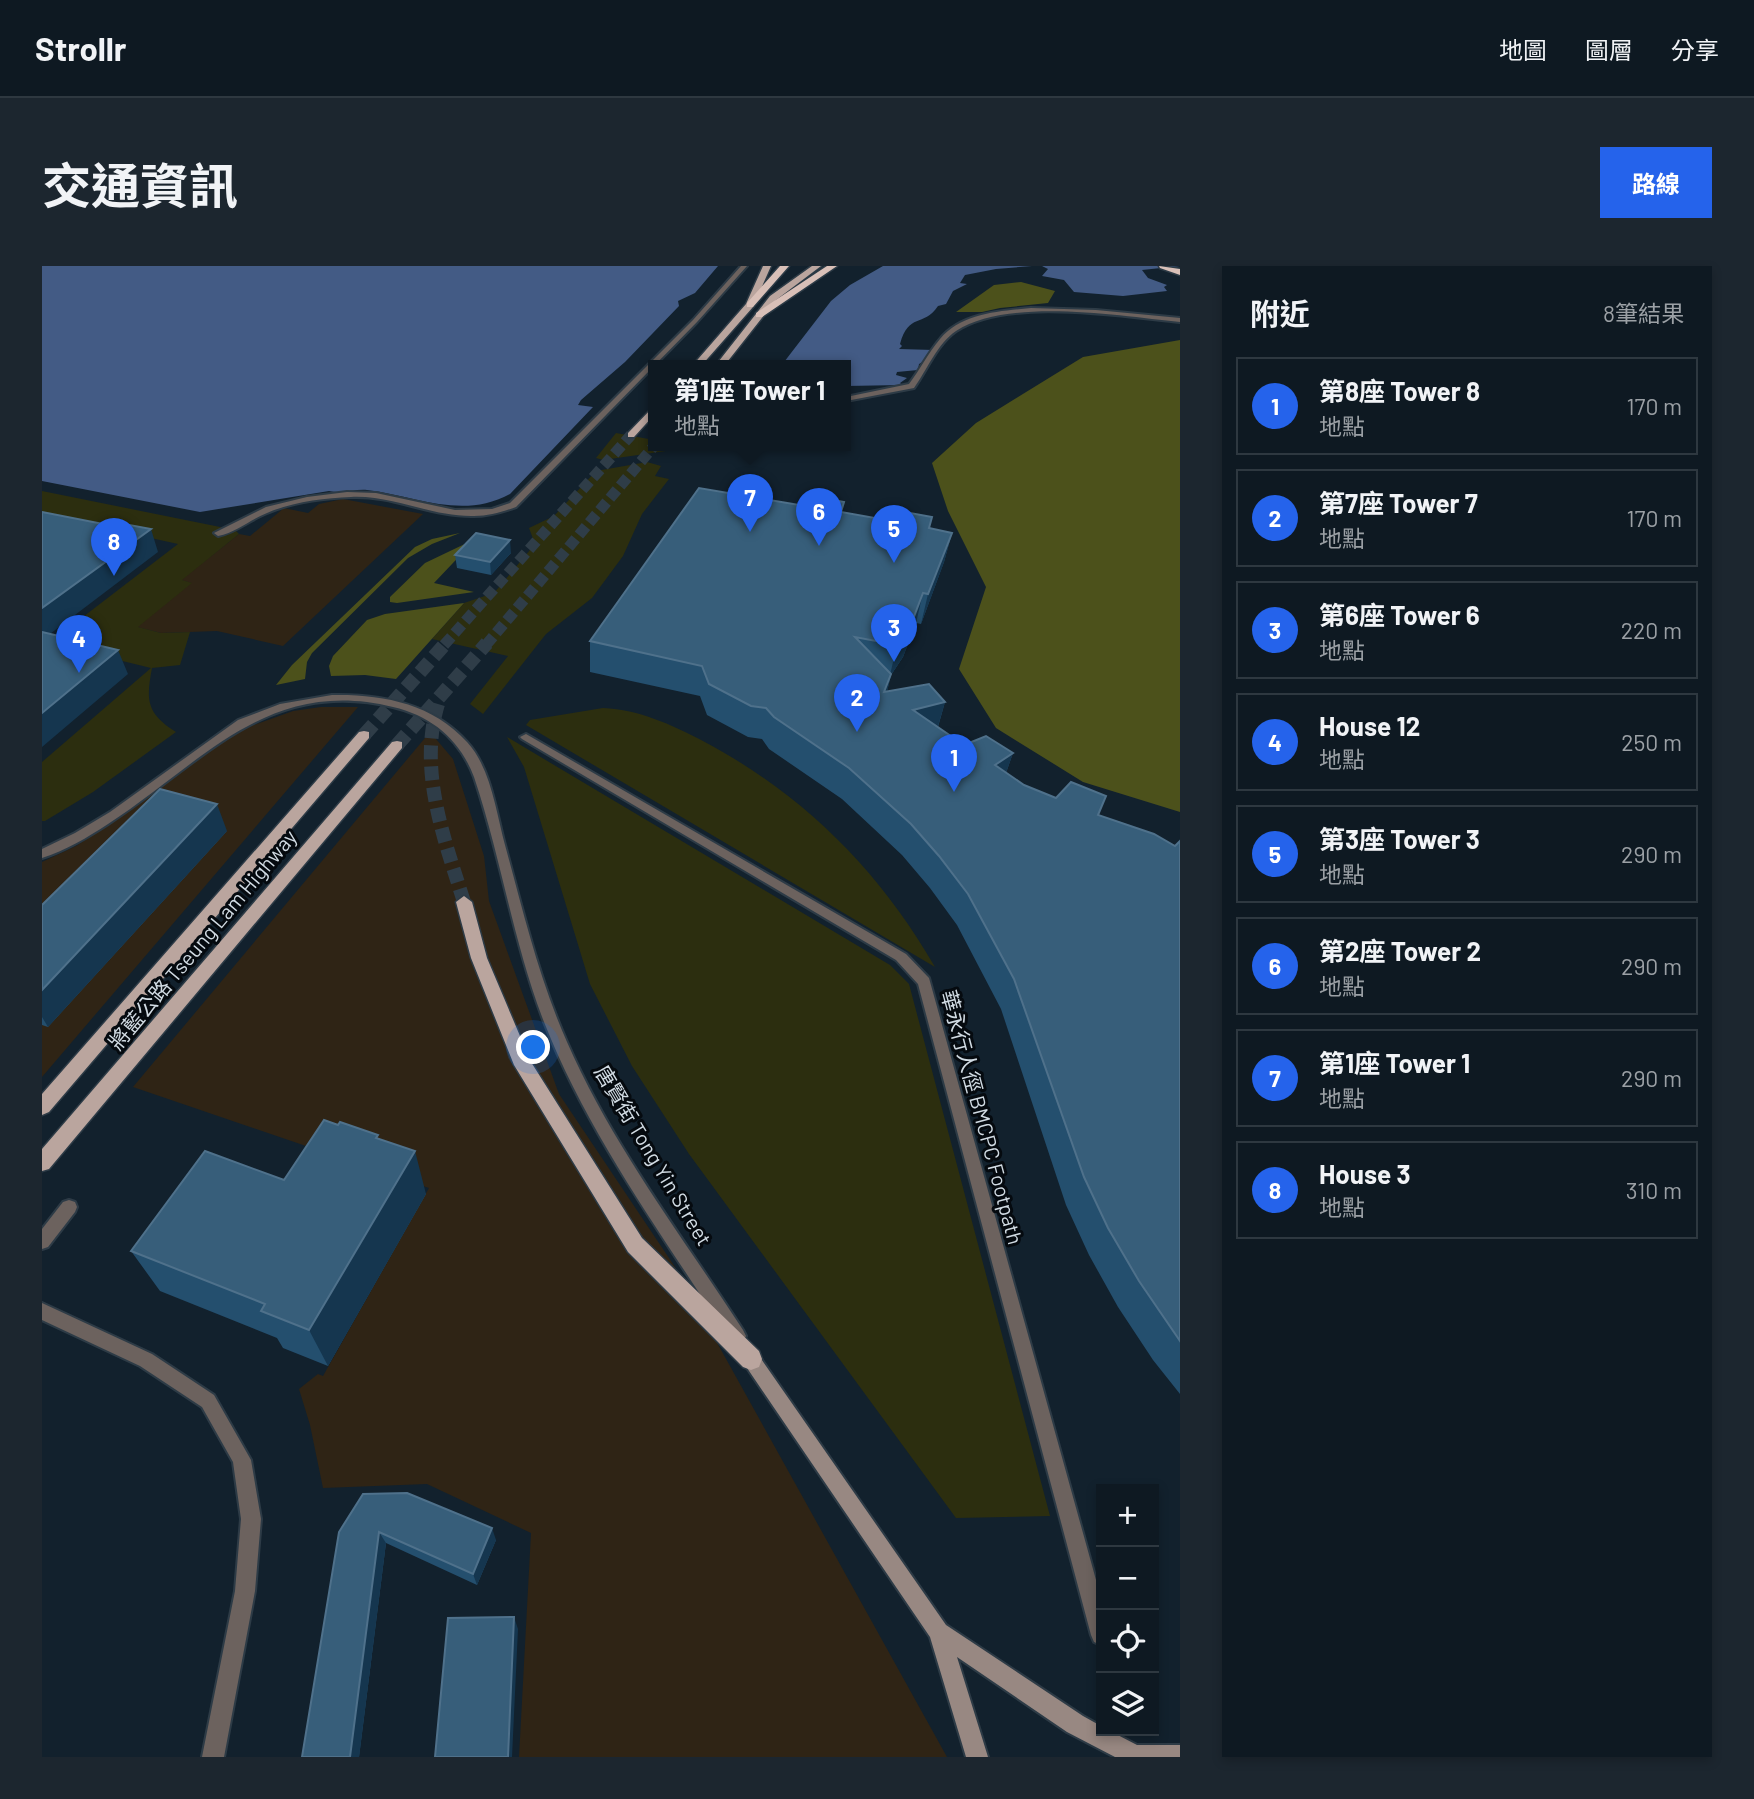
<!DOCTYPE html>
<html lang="zh-TW">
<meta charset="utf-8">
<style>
:root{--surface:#0e1922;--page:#1c262f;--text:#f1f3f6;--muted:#9ba0a5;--line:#2e3840;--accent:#2563eb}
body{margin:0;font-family:Barlow,"Noto Sans TC",sans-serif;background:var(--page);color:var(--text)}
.controls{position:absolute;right:21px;bottom:21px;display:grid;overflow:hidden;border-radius:0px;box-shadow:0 4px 10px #0003}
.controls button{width:63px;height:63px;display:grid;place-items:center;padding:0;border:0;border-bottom:2px solid var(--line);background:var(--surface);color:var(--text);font:35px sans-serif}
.you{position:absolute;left:492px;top:782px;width:24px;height:24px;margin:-18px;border:5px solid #fff;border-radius:50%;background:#1a73e8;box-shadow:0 0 0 10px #1a73e833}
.badge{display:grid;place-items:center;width:46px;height:46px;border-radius:50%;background:var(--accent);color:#fff;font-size:23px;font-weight:700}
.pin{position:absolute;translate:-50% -58px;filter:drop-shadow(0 2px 4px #0008)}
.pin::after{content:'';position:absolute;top:37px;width:24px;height:21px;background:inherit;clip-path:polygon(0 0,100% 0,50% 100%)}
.popup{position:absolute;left:606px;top:94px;width:203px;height:91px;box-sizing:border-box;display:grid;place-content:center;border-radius:0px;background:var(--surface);filter:drop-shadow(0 2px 5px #0005);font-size:23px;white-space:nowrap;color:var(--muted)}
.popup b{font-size:26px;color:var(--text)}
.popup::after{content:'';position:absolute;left:50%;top:100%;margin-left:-14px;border:14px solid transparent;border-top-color:var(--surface)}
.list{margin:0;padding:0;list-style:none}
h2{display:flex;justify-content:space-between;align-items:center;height:91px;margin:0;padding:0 28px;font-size:30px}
h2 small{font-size:23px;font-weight:400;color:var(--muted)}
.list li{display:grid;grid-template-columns:46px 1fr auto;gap:21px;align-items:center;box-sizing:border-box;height:98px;margin:0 14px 14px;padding:0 14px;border:2px solid var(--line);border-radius:0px}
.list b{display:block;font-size:26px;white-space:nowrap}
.list p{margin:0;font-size:23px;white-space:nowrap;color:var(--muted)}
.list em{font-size:23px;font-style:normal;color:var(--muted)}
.icon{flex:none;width:38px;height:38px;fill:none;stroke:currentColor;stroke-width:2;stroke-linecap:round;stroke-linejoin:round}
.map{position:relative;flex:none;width:1138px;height:1491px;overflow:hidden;border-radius:0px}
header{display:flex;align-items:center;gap:42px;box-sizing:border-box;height:98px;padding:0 35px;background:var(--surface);border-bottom:2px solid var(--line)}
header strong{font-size:33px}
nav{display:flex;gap:38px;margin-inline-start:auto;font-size:24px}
.intro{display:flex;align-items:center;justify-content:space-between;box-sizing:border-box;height:168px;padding:0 42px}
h1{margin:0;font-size:49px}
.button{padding:18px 32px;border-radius:0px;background:var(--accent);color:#fff;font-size:24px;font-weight:700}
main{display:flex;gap:42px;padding:0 42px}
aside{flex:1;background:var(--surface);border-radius:0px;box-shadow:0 4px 10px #0003}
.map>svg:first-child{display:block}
.industrial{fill:#2f2415}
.green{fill:#2c2e0f}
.forest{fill:#4c511b}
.water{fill:#435b85}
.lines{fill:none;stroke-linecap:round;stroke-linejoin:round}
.primary-tunnel-far1{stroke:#2f3d48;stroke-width:11;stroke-dasharray:11 5;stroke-linecap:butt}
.primary-tunnel{stroke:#2f3d48;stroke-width:14;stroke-dasharray:14 7;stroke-linecap:butt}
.street-casing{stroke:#2d3b46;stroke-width:4}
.secondary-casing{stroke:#2d3b46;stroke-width:4}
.primary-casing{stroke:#2d3b46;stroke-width:3}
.highway-casing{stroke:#2d3b46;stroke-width:3}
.street{fill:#6c625e;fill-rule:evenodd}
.secondary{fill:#988882;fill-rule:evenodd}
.primary{fill:#baa59e;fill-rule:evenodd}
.highway{fill:#d9c0b8;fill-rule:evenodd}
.wall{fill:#244f6e}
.shaded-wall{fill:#15364f}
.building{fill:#375e7a;stroke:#4f718b;stroke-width:2}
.labels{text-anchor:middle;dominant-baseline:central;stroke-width:6;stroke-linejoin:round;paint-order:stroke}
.street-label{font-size:21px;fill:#d1dbe3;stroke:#050a0f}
</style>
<header>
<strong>Strollr</strong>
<nav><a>地圖</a><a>圖層</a><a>分享</a></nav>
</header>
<div class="intro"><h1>交通資訊</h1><a class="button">路線</a></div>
<main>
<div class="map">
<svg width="1138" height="1491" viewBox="0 0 1138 1491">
<rect width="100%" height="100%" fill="#12212d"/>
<path class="industrial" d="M301,233L381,248L241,380L175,365L119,367L95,361L149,317L139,314L197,268L208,270L242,242L266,247L277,238Z
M279,441H316L0,811V596L34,580L71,556L190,467L251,445Z
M388,466L411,493L442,590L447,635L517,828L633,1001L905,1491H477L489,1267L385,1218L281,1222L268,1159L257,1123L276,1108L281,1110L387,922L91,821Z"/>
<path class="green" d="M574,167L612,174V180H634L631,184L561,194L554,192Z
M605,196L619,200L613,210L627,213L600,248L581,290L550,332L504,368L441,448L428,438L466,390L390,373L422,337L452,327L493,278L487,262L512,250L554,205Z
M0,225L193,264L197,268L140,314L150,317L96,361L119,367L148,366L138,399L110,402C104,434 104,447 134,466L51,526L3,555H0V496L109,402L7,377L136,278L0,248Z
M561,442C598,444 628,458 661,475C761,528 837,604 893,701L484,459L488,454Z
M465,471L848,699L867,718L1008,1250L914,1252L647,888L590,800L548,718L482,501Z"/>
<path class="forest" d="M979,16L1013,25L1006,37L958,42L940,46H914L952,19Z
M1138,74V546L1041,516L954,462L917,403L944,321L906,245L890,197L934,157L1041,91Z
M418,267L390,278L366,292L270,387L265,396L263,413L234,419L250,399L373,281L390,273Z
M429,275L428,279L392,317L432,326L355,337L348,336V331L383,297Z
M422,337L354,413L323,409L289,410L287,400L291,390L325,354L343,348Z"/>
<path class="water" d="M0,0H676L653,27L636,35L637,40L583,96L539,134L536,139L551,141L468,228C420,254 375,230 325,224C312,223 300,228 287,225L158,246L0,215Z
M841,0H990L954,3L923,9L918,17L925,18L911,25L904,38L896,40C881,62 867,46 858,78L860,80L857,83L892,84L886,93L877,98L876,104L855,106L854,109L865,112L858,117L860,119L804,120V100H739L789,35L808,19Z
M1000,0H1138L1100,4L1106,12L1125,19L1122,21L1125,25L1081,30L1032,26L1022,14L1000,10L1006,3Z"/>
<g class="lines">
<path class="primary-tunnel-far1" d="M402,379L589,169
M444,379L612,180"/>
<path class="primary-tunnel" d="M396,438C376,504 402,572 422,636
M322,469L404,377
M355,479L445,377"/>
<defs>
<path id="street" d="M699,0H705L655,56L474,241C460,246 447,250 432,250C390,251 351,229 309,231C282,232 250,236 225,247C207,254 195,266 176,270L172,267L224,241L265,231L305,226L334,227L413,244L450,243L468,237L651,54Z
M989,42L1054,44L1138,52V56C1077,50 966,31 914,65C895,78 885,104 872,122L804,135V131L867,118C878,104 886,87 898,73C919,47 958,45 989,42Z
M290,429C339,428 390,437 425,476C449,502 454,546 463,579C481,645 497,713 525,776C570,879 640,970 701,1064L704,1070L701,1076L695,1078L689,1076C623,972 547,871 502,756C471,676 459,591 432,511C418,474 390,450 351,441C226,410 160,497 66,558C46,571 23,585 0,592V583L33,567L68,546L196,454L238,438Z
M484,468L864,688L887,712L1059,1332V1379L1052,1376L1049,1369L876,718L854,694L480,473L478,471Z
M27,934L33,936L35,941L33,946L6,981L0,983V963L21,936Z
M0,1037L110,1088L172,1129L209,1194L219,1253L213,1325L182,1491H160L193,1325L199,1253L191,1196L160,1141L98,1100L0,1054Z"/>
<path id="secondary" d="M709,1084L715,1087L904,1359L1041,1450L1059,1460V1465H1068L1095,1479H1138V1491H1073L1025,1466L915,1391L946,1491H924L888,1371L703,1099L700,1093L703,1087Z"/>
<path id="primary" d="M721,0H729L711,41L659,100H650L704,38Z
M770,0H779L734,34L682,100H673L728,30Z
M612,140V149L592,171H586V167Z
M322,465L327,466V472L7,846L0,849V828L317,466Z
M355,475L360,476V482L7,903L0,905V883L350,476Z
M422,630L430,636L445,692L489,796L600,972L717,1085L720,1093L717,1101L709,1104L701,1101L586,986L472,799L429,692L414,636Z"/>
<path id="highway" d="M738,0H747L711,41H705V37Z
M785,0H795L720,51H714V47Z
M1117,0L1138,3V9L1118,2Z"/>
</defs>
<use href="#street" class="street-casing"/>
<use href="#secondary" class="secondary-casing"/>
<use href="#primary" class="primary-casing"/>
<use href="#highway" class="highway-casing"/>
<use href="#street" class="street"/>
<use href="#secondary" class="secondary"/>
<use href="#primary" class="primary"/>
<use href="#highway" class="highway"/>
</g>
<path class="wall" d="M720,222L719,233L910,267L902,296L879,358L874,357L861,391L849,409L845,425L903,436L896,461L922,479L971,487L964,507L982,519L1133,580L1138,575V1128L1111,1094L1076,1041L1047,989L1024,939L959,743L915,659L888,622L860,589L800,533L727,483L720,473L706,471L665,449L658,430L548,406V375L686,227Z
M469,287L449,309L415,302L413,289Z
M185,565L6,761L0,759V639Z
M337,873L384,928L286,1100L241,1082L235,1072L118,1025L89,985L242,914Z
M321,1228L454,1274L435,1319L344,1277L317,1491Z"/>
<path class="shaded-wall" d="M109,263L116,286L0,374V342Z
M910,267L902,296L879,358L886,328Z
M468,274L469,287L449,309L448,296Z
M881,327L874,357L861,391L849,409L842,439V426L848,409L855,379Z
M76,384L86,408L0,481V447Z
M903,436L894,467L871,444Z
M971,487L960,518L953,499Z
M175,538L185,565L6,761L0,751V724Z
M373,885L384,928L286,1100L267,1064Z
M450,1262L454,1274L435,1319L431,1308Z
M337,1266L344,1277L317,1491H308Z
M472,1351L476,1363L470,1491H466Z"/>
<path class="building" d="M695,218L720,222L716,232L769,241L776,231L802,236L799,246L855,256L863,246L890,251L887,262L910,267L886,328L881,327L868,361L855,379L813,371L849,408L842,426L887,418L903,436L871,444L922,479L944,470L971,487L953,499L982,519L1014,532L1029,516L1064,530L1056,549L1112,568L1133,580L1138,575V1075L1097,1015L1066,962L1042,911L972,713L926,628L897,590L869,558L807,502L732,451L724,442L709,440L667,418L660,400L548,375L657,222L686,227Z
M0,246L61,258L66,255L109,263L0,342Z
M434,267L468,274L448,296L413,289Z
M0,366L76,384L0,447Z
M118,523L175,538L0,724V639Z
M282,854L296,859L298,856L336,869L334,872L373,885L267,1064L219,1045L223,1038L89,985L163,885L242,914Z
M365,1227L450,1262L431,1308L337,1266L308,1491H260L297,1266L321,1228Z
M472,1351L466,1491H393L406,1352Z"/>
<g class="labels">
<g class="street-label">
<text transform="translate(160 673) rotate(-50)">將藍公路 Tseung Lam Highway</text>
<text transform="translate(941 851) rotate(75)">華永行人徑 BMCPC Footpath</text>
<text transform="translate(612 889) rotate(59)">唐賢街 Tong Yin Street</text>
</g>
</g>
</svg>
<div class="controls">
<button>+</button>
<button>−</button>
<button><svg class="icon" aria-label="locate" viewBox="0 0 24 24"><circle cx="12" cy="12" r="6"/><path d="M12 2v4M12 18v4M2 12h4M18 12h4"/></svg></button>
<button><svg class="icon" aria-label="layers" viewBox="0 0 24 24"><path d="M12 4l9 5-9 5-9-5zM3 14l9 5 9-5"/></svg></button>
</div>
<div class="you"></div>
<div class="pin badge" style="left:912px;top:526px">1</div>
<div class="pin badge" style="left:815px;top:466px">2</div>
<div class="pin badge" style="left:852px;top:396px">3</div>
<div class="pin badge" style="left:37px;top:407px">4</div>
<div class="pin badge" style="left:852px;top:297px">5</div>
<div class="pin badge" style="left:777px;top:280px">6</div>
<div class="pin badge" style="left:708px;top:266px">7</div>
<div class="popup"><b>第1座 Tower 1</b>地點</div>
<div class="pin badge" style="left:72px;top:310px">8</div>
</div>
<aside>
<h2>附近<small>8筆結果</small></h2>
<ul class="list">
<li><span class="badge">1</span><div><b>第8座 Tower 8</b><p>地點</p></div><em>170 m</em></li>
<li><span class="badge">2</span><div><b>第7座 Tower 7</b><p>地點</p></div><em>170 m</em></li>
<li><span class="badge">3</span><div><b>第6座 Tower 6</b><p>地點</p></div><em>220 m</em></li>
<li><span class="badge">4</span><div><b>House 12</b><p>地點</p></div><em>250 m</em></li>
<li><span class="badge">5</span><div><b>第3座 Tower 3</b><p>地點</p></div><em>290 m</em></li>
<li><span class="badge">6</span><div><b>第2座 Tower 2</b><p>地點</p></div><em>290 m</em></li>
<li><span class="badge">7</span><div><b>第1座 Tower 1</b><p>地點</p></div><em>290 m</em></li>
<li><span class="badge">8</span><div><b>House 3</b><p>地點</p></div><em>310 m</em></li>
</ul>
</aside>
</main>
